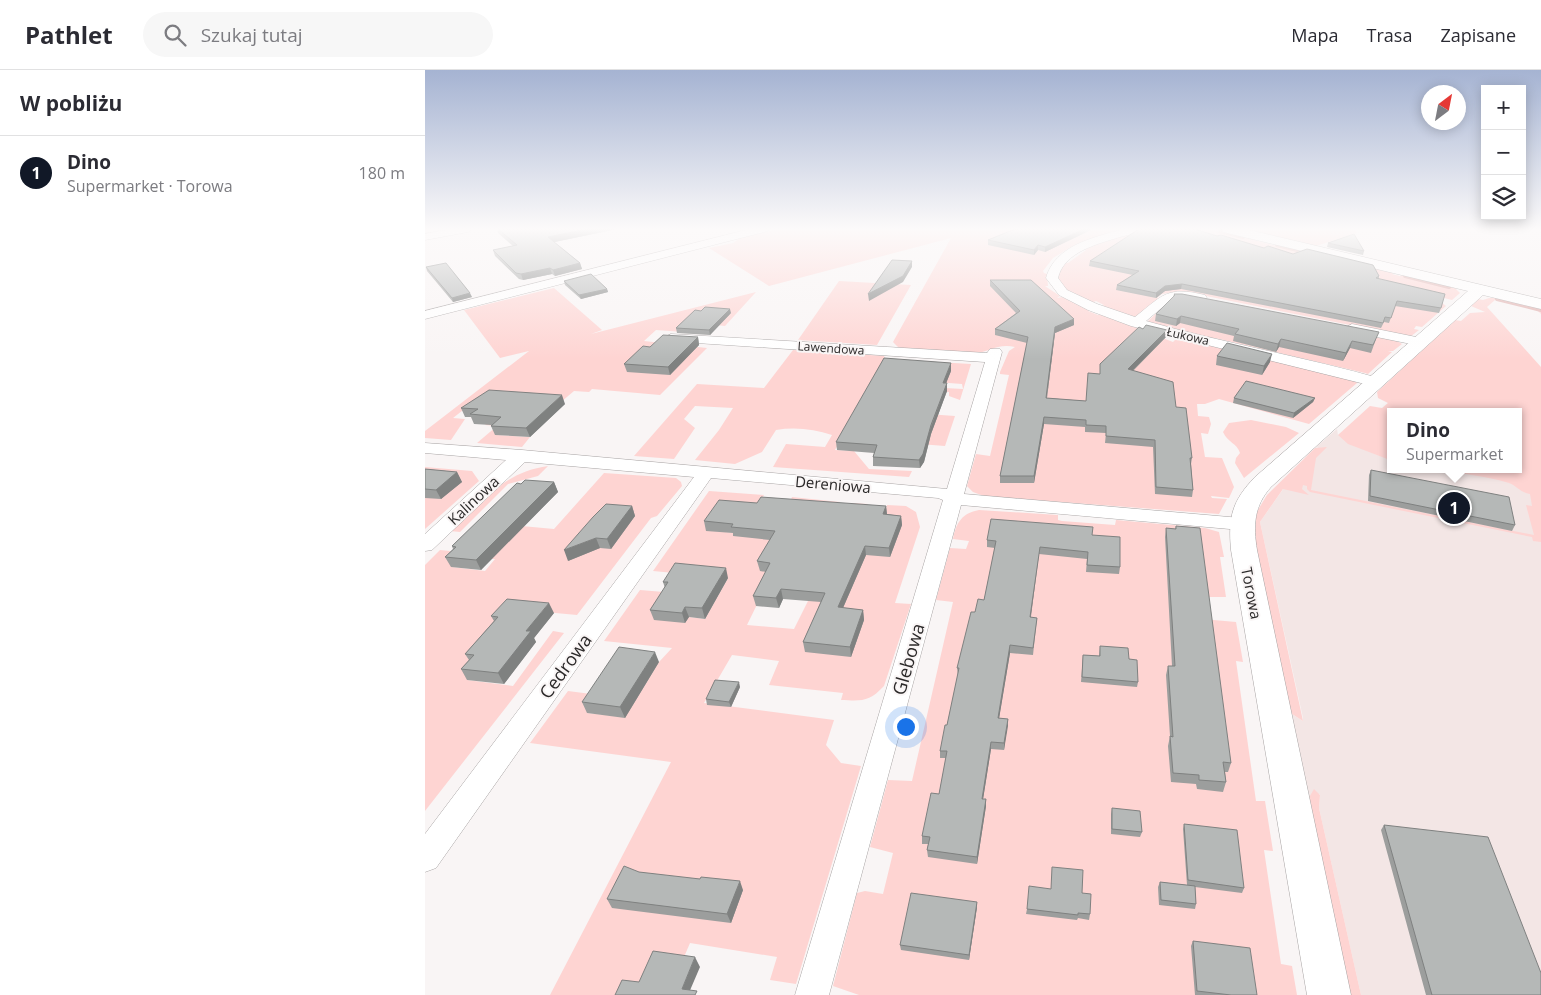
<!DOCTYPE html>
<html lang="pl">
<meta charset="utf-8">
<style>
:root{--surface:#fff;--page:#f7f7f7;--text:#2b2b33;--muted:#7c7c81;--line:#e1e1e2;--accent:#111827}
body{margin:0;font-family:"Open Sans",sans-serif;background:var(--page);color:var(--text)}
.controls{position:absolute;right:15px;top:15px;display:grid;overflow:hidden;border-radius:0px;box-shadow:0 2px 12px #0003}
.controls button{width:45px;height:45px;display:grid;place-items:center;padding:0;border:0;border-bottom:1px solid var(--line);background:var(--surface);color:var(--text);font:25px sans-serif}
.compass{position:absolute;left:996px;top:15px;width:45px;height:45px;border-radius:50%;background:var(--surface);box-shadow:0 2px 12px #0003;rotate:32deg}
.you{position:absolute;left:480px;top:656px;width:18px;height:18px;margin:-12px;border:4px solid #fff;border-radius:50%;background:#1a73e8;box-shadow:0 0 0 8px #1a73e833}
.badge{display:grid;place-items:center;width:32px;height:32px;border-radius:50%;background:var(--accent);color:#fff;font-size:16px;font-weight:700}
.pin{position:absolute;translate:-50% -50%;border:2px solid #fff;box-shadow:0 1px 5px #0006}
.popup{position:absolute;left:962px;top:338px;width:135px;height:65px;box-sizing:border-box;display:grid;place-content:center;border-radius:0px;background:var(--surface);filter:drop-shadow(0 1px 4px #0005);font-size:16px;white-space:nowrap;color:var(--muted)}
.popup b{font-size:19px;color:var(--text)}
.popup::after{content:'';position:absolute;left:50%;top:100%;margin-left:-10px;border:10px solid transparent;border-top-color:var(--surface)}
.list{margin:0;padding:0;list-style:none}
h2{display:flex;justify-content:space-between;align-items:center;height:65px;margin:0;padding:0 20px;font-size:21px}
h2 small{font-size:16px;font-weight:400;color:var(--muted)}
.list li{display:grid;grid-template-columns:32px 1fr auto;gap:15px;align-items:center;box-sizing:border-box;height:75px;padding:0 20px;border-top:1px solid var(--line)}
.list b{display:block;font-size:19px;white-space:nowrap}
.list p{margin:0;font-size:16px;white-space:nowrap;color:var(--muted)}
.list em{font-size:16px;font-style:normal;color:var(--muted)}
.icon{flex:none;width:28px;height:28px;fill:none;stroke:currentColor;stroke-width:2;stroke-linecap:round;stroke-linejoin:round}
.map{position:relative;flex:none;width:1116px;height:925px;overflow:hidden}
header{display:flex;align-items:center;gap:30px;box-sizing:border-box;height:70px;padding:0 25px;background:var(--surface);border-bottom:1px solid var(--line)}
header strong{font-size:24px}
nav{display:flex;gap:28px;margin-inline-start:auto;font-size:18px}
.search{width:350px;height:45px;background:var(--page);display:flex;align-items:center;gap:12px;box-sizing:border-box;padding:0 18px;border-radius:28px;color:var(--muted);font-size:19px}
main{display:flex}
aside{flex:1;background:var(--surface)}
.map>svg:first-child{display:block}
.built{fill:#f3e6e5}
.green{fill:#fed4d2}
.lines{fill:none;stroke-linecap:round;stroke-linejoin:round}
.stream{stroke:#e0b2b0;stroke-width:4}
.minor-casing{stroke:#a8a4a4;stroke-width:1}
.tertiary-casing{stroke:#a8a4a4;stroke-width:1}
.minor{fill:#fff;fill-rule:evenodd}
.tertiary{fill:#fff;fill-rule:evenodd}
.wall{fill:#9c9e9d}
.shaded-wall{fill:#7f8180}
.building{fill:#b5b8b7;stroke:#7f8180}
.labels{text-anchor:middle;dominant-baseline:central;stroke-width:4;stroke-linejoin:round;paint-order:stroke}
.far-street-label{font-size:12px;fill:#2b2929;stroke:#f9f5f5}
.street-label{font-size:15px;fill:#2b2929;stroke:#f9f5f5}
.near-street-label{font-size:18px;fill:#2b2929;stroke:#f9f5f5}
</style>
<header>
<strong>Pathlet</strong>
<div class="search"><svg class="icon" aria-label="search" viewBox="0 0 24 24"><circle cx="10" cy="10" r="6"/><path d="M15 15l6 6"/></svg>Szukaj tutaj</div>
<nav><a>Mapa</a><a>Trasa</a><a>Zapisane</a></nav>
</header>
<main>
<aside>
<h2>W pobliżu<small></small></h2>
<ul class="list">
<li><span class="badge">1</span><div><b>Dino</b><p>Supermarket · Torowa</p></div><em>180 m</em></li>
</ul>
</aside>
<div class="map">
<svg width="1116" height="925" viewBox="0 0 1116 925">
<rect width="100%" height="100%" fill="#f9f5f5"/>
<path class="built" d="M912,359L913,365L917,362L965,374V399H1067L1116,417V925H936L894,738L895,724L882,731L864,642L878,651V648L835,452L866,408L893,377L890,378Z"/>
<path class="green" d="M354,159H701L646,177L628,188L618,201L619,203L622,204L623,216H620L635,226L632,228L637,227L666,239L663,241L673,245L676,244L748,272L752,268L928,309L932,313L884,354L794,329L780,334H772L773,346L784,347L786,354L783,364L776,363L780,387L797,388L809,417L804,428L786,426L787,428L802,429L794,444L559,426L548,422L542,416L551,384L565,386L584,305L575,304V302L584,281L590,277C573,273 564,282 548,284L475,279L468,272L526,168L344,216L284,178L308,173L315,168Z
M719,159L794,160L844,174L969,202L967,204L975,206L977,205L1029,217L1035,223L1027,230L1007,225L1021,236L997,257L991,256L989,259L994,260L985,267L756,221L737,224L732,228L734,229L713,248L675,237L679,235L671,231L666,233L644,222L632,212L633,204L640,192L643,193L661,180L658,179Z
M820,159H929L932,163L891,176Z
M414,211L486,215L452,275L373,270Z
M129,218L177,260L166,264L331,222L300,256L280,254L272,263L231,260L219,271L282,278L235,325L167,319L164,322L149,321L136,332L71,365L105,367L97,377L52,373L72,356L60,355L89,331L47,333L28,348L40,349L26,370L0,368V361L104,281L75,288L39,240Z
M747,228L972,271L977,274L968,281H963L967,282L943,304L940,303L790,268L788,270L722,252Z
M1064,228H1071L1116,238V244L1112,240L1070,230L1062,237L1116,297V472L1108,471L1107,467L885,422L882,419V416L878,415L877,419L884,425L858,419L835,452L878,651L864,642L845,553L830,469L831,443L842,425L890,378L902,377L891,388L886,420L1109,465L1101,435L1107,436L1105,424C1096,423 1092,416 1084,413C1061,406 1036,404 1012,399H1093V342H965V390L923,374L913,365L945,336L957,338L963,333L953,328L952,322L1030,250L1036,251L1045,243L1060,242L1046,236L1053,229L1058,230Z
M368,280L459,286L460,289L546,294L535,330L524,326V322L490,319L485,330L460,332L438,330L447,314L538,319L537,314L472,309L473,307L469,304L474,292L461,291L459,289L432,339L530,346L520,376L417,368L410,380L429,381L444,399L487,401L484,407L348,397L361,374L400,377L407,365C389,359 370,357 351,360L337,382L310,394L270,390L294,360L308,338L270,336L259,349L270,358L249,389L209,386L272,314L339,318Z
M826,350L861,357L874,363L819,408L810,393L811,388L815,383C812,373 803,373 798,362L804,353Z
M123,396L113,406L83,414L35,462L25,461C56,432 79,402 123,396Z
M0,397L47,401L54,411L0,459Z
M179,403L251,408L256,412L257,416L232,446L226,448L152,545L87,539L42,610L88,616L128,561L139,563L0,741V495L15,480L36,482L27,497L60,501L70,489H67L65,453L129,459Z
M284,421L339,425L328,442L281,460L310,463L363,438L367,427L415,432L408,445L345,508L322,555L369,559L399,499L427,433L443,434L439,443L459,445L462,435L481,436L491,442L495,457L470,533L486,534L459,616C444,632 437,631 416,630L418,623L344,615L354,591L307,585L279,633L409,650L401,675L416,693L436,696L371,914L345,910L352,887L265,873L256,894L220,922L201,925H125L246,692L105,673L143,621L174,625L162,643L200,647L234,592L247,578L179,571L215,520L251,523L264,547L280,549L303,508L228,501Z
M554,440L633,445V450L637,451L690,455L691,450L780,458L794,462L799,487H795L801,527H782L755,547L811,552L818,592L811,591L831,731H840L848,781L839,780L856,894L867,896L872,925H434L408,916L432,823L440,821L458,824L468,783L445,777L463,710L487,711L528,532L511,530L525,478L541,479L544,471L528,469C531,453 537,443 554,440Z
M889,719L895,725L894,738L936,925H923L882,731Z"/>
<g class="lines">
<path class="stream" d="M794,161L818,167
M852,175L872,180
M980,206L1024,217
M1072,229L1116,240"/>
<defs>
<path id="minor" d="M26,159H48L43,162L0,170V164Z
M325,159H344L343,161L0,249V241Z
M699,159H716C711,164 702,165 695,167C672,174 639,182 633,208L642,220L672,234L710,247C738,225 742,216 780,225L782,228L776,232L747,229L721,251C799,273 879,287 957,309L960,312L957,315L952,317L706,256L663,240L634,225L621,208C630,175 670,167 699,159Z
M927,254L996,268L1003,272L996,276L922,261L920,258Z
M246,264L562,283L565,279H575L577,282L539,424L816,448L823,450L826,454L823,458L816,460L536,435L404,925H370L518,430L513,428L286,408L11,798L0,802V764L269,407L100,392L7,480L0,481V464L81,390L0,383V373L97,380L522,419L560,292L241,271L239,268Z"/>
<path id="tertiary" d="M797,159H820L1116,229V239L1058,225L846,417C829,436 828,455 832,480L926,925H882L806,480C803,447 807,431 830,407L1043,221L798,162Z"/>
</defs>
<use href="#minor" class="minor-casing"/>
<use href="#tertiary" class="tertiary-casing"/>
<use href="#minor" class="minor"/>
<use href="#tertiary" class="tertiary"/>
</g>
<path class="wall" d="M72,159H192L129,172L155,193L157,199L130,206L127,204L98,210L94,209L70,186L68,180L88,176L73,163Z
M590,159H668L620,182L613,180L609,185L563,175V170Z
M792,166L839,178L868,184L954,206V209L1016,238L1014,243L970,236L964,253L959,252L956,258L756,219L740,221L731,228L691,220L692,215L708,205L664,196L665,191Z
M903,173L939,181L938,185L902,177Z
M1,197L47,227L28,232L2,201Z
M565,210L649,255L630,263L622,328L661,331L675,304V294L741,267L708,301L751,337L767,388L766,394L768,420L767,427L730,424L728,377L680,373L681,363L660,362V357L619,354L609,413H575V406L602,273L570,265V259L591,243L565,216Z
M139,211L182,219L183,222L156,229L140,215Z
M749,224L951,269L946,283L925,278L918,291L854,277L851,282L808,271L809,266L755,253L751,256L730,251L731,244L748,227Z
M306,243L285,265L252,263L251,258Z
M273,267L274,275L245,305L202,302L199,294L225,277Z
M792,286L845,292L837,305L791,295Z
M526,301L521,313L522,321L506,364L499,392L495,398L448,396V387L449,383L412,380L411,372Z
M809,328H890L888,332L868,348L808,333Z
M140,334L105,367L70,365L66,356V355L49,354L46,347H40L36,338Z
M0,399L32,402L37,412L16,429L0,428Z
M946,400L1090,455L1087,461L943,431L944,405Z
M129,412L133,422L56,500L26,497L20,487L28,479L27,476L96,414Z
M332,433L461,436L462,444L476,446L477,455L465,487L441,485L418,538L438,540L439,550L426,587L380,582L378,572L396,532L358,529L354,538L331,536L328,526L341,502L335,501L332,491L345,470L308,466V463L281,461L279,451Z
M207,436L210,446L186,479L175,478L143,491Z
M751,456L806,693L803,702H800L801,712L798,722L772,719L771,714L746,712L743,676L745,666L741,605L743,596H747L740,467L741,458L750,459Z
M667,465L695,497L694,504L661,502L662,489L614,484L605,547L612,548L608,585L585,583L574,648L583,649L579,680L566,679L558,729H561V736L552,794L503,787L502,780L503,774H497V766L514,724L521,688H515V681L522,655L533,605L532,598L550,542L559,530L570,478L562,477V470Z
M303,508L280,549L264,547L260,553L229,550L225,540L240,518L238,512Z
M129,543L109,568L111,572L79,614L42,610L36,599L44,590L40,584L69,551L66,546Z
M675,576L704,589L713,612L712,617L656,612L658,585L674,586Z
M234,592L200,648L162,643L157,632Z
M315,617L306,637L282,635L281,629Z
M687,738L717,762L715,767L686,764V744Z
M759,754L819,818L817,823L770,817L771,834L770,839L734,835L733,817L735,812L762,815L758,759Z
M959,755L1116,925H1001L956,760Z
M214,802L318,820L306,853L187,838L182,829Z
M657,823L665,844L664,850L653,848L652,850L601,844L602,839Z
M552,832V837L544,890L476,880L475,875Z
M768,871L832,925H770L766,876Z"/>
<path class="shaded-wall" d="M163,159H192L125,173L123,167Z
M659,159H668L620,182V177Z
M613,175V180L609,185V180Z
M487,191V197L478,212L444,231L443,224Z
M155,193L157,199L130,206L128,200Z
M125,198L127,204L98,210L96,204Z
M757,214L756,219L740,221L731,228V223L740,216Z
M182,219L183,222L156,229L154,225Z
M45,223L47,227L28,232L27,228Z
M305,239L306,243L285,265L284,260Z
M756,246L755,253L751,256L752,249Z
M649,249V255L630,263L621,335L630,257Z
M742,260L741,267L702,306L703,299Z
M273,267L274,275L245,305L243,297Z
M856,269L854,277L851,282L853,274Z
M927,271L925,278L918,291L921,283Z
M847,284L845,292L837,305L839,296Z
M526,293V301L518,321V313Z
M522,313V321L506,364L499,392L495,398L494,390Z
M137,325L140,334L105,367L101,358Z
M890,328L888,332L868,348L869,343Z
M619,347V354L609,413V406Z
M32,402L37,412L16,429L11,420Z
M129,412L133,422L56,500L51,490Z
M207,436L210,446L186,479L182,469Z
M461,436L462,445L458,444Z
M476,446L477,455L465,487L464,478Z
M171,468L175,478L143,491L139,480Z
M440,476L441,485L414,547L413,537Z
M615,477L614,484L605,554V547Z
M301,498L303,508L280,549L277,538Z
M356,519L358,529L354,538L351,528Z
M124,533L129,543L109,568L111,572L79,614L73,603L101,561Z
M260,537L264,547L260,553L257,543Z
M438,540L439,550L426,587L425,577Z
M585,575V583L573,655V648Z
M230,582L234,592L200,648L195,637Z
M314,612L315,617L306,637L304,632Z
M583,649V656L579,680V673Z
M566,672V679L557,736V729Z
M561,729V736L552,794V787Z
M315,811L318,820L306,853L302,844Z
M552,832V837L544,890V885Z
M270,887L275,897L263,925L257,919Z"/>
<path class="building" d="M73,159H163L123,167L155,193L128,200L125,198L96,204L91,203L68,180L92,175Z
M590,159H659L620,177L613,175L609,180L563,170Z
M714,159H770L792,166L796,165L839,178L843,176L868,184L882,179L948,195L954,206L951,208L1020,224L1016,238L972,231L966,248L960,247L958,253L757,214L740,216L731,223L692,215L714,201L665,191Z
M929,164L939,181L903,173Z
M467,190L487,191L478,206L443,224Z
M21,193L45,223L27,228L1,197Z
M166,204L182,219L154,225L139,211Z
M565,210H606L649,249L630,257L621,328L661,331L663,303L675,304V294L714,257L718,259L721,255L742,260L703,299L748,312L751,337L761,338L767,388H765L768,420L731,417L730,370L681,366V356L661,355V350L619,347L609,406H575L603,267L570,259L595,241Z
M749,224H757L954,262L948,275L927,271L921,283L856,269L853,274L810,264L814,259L756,246L752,249L731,244L750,225Z
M280,237L305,239L284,260L251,258L270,240L276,241Z
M238,265L273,267L243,297L199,294L218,276L225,277Z
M802,273L847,284L839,296L792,286Z
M459,288L526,293L518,313H522L506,355L498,384L494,390L448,387L452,375L411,372Z
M821,311L890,328L869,343L809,328Z
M64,320L137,325L101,358L66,356L76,347L45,344L53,339L36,338Z
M0,399L32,402L11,420L0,419Z
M946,400L1084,427L1090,455L945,426Z
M100,410L129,412L51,490L20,487L31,477L27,476L92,413L96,414Z
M336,427L461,436L458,444L476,446L464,478L440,476L413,537L438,540L425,577L378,572L400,523L356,519L351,528L328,526L345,493L332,491L350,461L306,457L308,454L279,451L294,430L332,433Z
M181,434L207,436L182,469L171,468L139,480L168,447Z
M566,449L668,457L667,465L695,467V497L662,495L663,482L615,477L605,547L612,548L608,578L585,575L573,648L583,649L579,673L566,672L557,729H561L552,787L502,780L505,767L497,766L506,723L514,724L522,681H515L520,655H522L534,598H532L546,542H550L553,529L559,530L571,471L562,470Z
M751,456L775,458L806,693L798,692L801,712L774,710V705L748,703L745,666L748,667L743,596H750L741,458L751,459Z
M250,493L301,498L277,538L260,537L257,543L225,540L243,512H238Z
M82,529L124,533L101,561H106L73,603L36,599L49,585L40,584L73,547L66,546Z
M675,576L703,578L704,589L712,590L713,612L657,607L658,585L675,586Z
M194,577L230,582L195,637L157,632Z
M290,610L314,612L304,632L281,629Z
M687,738L715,741L717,762L687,759Z
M759,754L812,760L819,818L763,810Z
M959,755L1063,767L1116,903V925H1007Z
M199,796L214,802L275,809L276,807L315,811L302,844L182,829Z
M627,797L658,800L657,823L666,824L665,844L653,843V845L602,839L604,816L626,819Z
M735,812L770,816L771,834L736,830Z
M486,823L552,832L544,885L475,875Z
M768,871L825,878L832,925H806L772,921Z
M228,881L270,887L257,919L272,921L270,925H190L197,910L214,912Z"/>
<linearGradient id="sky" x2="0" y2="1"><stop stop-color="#a5b3d2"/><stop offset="0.55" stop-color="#fcfafa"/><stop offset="1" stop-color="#fcfafa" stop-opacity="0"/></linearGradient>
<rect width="1116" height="289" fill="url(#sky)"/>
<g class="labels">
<g class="far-street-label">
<text transform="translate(763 266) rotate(13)">Łukowa</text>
<text transform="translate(406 278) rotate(4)">Lawendowa</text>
</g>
<g class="street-label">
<text transform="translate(408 414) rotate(5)">Dereniowa</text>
<text transform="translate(48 430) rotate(-43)">Kalinowa</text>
<text transform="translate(827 523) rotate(79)">Torowa</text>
</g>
<g class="near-street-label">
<text transform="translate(483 589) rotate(-74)">Glebowa</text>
<text transform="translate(140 596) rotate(-54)">Cedrowa</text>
</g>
</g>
</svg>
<div class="controls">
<button>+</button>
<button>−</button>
<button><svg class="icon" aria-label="layers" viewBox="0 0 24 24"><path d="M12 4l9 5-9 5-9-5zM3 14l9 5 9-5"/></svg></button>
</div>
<svg class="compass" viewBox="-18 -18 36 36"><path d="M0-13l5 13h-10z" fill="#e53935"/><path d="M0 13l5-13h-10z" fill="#7c7c81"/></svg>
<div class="you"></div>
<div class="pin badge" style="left:1029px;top:438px">1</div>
<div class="popup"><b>Dino</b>Supermarket</div>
</div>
</main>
